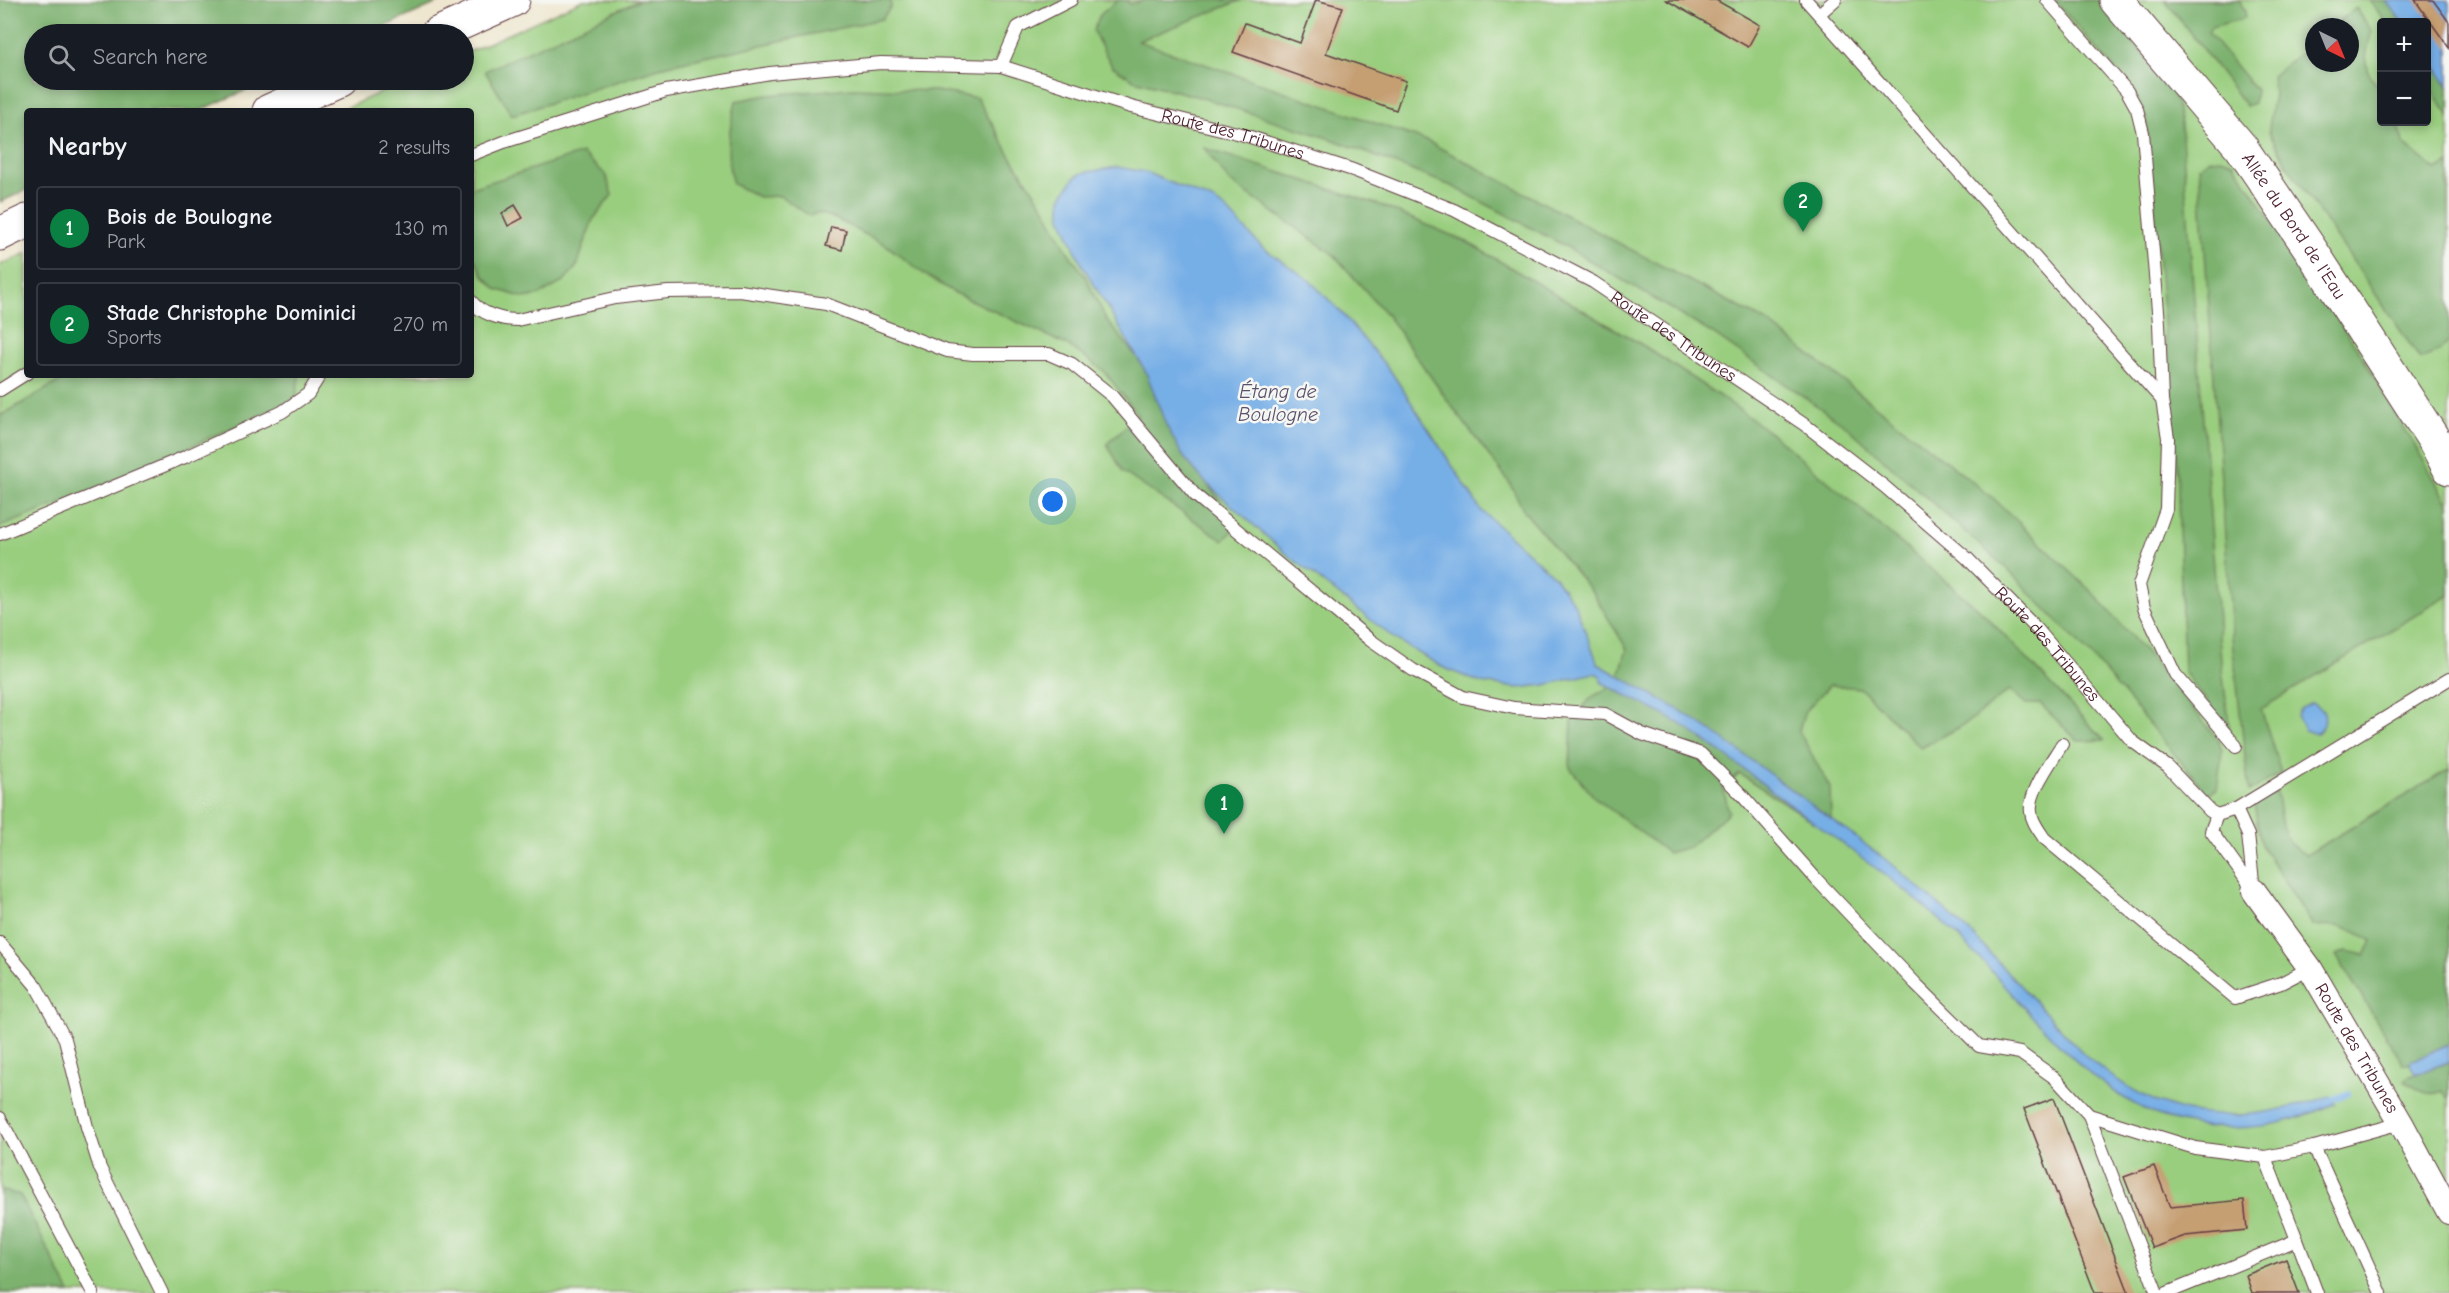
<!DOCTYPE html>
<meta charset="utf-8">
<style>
:root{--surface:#171b24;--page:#20242c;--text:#f1f3f6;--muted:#9ea1a6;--line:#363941;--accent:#0b8043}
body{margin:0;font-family:"Comic Neue",sans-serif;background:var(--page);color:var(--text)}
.controls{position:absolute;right:18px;top:18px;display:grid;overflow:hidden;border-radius:6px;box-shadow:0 3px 9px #0003}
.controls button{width:54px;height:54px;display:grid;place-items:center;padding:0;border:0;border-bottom:2px solid var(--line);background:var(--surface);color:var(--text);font:30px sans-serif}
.compass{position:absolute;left:2305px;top:18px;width:54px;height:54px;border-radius:50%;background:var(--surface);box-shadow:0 3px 9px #0003;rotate:137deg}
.you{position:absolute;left:1053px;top:502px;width:21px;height:21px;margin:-15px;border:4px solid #fff;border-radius:50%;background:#1a73e8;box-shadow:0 0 0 9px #1a73e833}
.badge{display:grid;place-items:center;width:39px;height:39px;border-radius:50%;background:var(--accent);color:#fff;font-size:20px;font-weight:700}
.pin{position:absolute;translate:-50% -50px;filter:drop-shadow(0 2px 3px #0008)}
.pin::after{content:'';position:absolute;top:32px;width:21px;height:18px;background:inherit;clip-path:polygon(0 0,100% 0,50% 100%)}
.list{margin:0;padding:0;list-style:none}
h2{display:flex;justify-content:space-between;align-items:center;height:78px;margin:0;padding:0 24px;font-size:26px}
h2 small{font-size:20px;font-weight:400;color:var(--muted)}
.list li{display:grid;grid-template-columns:39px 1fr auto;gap:18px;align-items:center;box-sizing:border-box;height:84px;margin:0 12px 12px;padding:0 12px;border:2px solid var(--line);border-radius:6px}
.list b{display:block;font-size:22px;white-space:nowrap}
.list p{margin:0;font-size:20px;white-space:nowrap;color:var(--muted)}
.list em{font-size:20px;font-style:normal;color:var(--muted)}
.icon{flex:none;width:33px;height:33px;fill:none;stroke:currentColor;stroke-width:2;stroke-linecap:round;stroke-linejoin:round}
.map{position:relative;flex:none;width:2449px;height:1293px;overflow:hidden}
.search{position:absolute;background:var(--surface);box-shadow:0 3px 9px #0003;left:24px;top:24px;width:450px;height:66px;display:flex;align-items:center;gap:15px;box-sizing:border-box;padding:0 21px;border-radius:33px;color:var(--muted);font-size:22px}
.panel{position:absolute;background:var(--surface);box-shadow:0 3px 9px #0003;left:24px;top:108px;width:450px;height:270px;border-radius:6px}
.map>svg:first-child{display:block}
.green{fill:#9ace7f;stroke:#727655;stroke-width:1.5;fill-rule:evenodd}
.forest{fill:#7bb16e;stroke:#62684c;stroke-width:1.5}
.water{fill:#76aee6;stroke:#606688;stroke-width:1.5}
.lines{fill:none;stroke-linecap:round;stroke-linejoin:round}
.stream{stroke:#76aee6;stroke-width:6}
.building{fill:#c59e72}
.service-casing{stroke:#633d43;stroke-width:14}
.minor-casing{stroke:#633d43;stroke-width:26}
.secondary-casing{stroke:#633d43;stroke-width:35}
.primary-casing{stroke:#633d43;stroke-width:35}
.service{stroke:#fff;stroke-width:12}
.minor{stroke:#fff;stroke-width:24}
.secondary{stroke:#fff;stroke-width:33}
.primary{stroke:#fff;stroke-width:33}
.labels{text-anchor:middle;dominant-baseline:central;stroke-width:5;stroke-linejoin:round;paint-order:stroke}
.street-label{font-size:18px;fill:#4a1f2b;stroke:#f6f6f2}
.water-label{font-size:20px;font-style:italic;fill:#59516c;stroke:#f6f6f2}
</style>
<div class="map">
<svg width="2449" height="1293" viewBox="0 0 2449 1293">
<rect width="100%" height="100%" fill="#f6f6f2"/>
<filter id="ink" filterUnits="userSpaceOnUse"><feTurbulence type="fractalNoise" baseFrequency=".0167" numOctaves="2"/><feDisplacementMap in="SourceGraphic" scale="12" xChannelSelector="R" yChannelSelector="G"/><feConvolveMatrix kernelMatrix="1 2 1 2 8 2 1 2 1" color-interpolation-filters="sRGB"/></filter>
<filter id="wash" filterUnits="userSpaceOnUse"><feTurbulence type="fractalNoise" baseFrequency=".008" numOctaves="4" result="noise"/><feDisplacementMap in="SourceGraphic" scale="24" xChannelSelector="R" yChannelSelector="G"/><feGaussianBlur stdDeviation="1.35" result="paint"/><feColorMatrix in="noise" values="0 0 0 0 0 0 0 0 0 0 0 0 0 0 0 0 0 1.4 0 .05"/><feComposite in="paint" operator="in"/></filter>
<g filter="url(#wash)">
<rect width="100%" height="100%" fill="#eee6ce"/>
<path class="green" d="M583,0H2386L2402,22H2382V122H2426L2427,56L2449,87V1293H0V265L27,253V375H471V111H339L408,80H464V54ZM2314,27H2350V63H2314Z"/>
<path class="forest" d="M0,0H444L368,34H34V80H269L199,111H27V190L0,202Z
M640,0H890L891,7L882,19L668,65L512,115L485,71Z
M1118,0H1126L1130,4L1146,0H1242L1138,41L1427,141L1769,323L1993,498L2094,594L2170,680L2219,741L2222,751L2217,789L2208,794L2094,659L2007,569L1846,426L1713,334L1567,247L1454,187L1334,140L1203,98L1134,80L1112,66L1093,31L1100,15Z
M2054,0H2098L2162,75L2175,99L2181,124L2221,661L2230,731L2184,672L2177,468L2146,119L2128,85Z
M2165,0H2239L2245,11V18L2211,27L2208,33L2256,90L2254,103L2246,106Z
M2370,0H2386L2402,22H2385Z
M2356,8L2372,31C2365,55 2360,71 2381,88L2382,122H2398L2403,143L2436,170L2449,163V179L2446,182L2449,191V341L2440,351L2420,359L2287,165L2269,132L2270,117L2274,95L2272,76L2314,42V63H2350V27H2332Z
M2426,56L2449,87V116L2427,84Z
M853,88L936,91L977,98L1010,155L1046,210L1068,252L1085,276L1107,321L1165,390L1203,479L1240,525L1223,540L1123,472L1107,444L1138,415L1104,371L1069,346L953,292L924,274L886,245L834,218L817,213L810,216L780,196L759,197L733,184C724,153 729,132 736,101L768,95Z
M1204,148L1380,205L1467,242L1644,346L1733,405L1778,439L1983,613L2104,740L2078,741L2040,704H2026L2010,690L1965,724L1921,748L1860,688L1830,685L1805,711L1799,731L1830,788L1831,820L1816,824L1740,774L1723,788L1729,812L1689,847L1668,853L1594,797L1570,768L1572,719L1592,697L1617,683L1627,649L1593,593L1524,511L1509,482L1450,404L1387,315L1334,255L1229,181Z
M582,153L606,175L612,195L592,221L577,266L563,282L540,295L524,298L496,289L483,275L471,252V188Z
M2221,158L2233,162L2361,354L2449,504V595L2261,709L2281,773L2249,792L2233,649L2199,167L2209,159Z
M70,375H299V376L296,399L80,496L0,527V416Z
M2449,769V1044L2412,1060L2410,1064H2403L2336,955L2346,951L2365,955L2372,941C2348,927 2342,924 2313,926L2261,845L2254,804L2276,791L2282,826L2290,844L2306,855Z
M2449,1062V1099L2442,1091C2428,1098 2418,1089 2405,1081L2407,1077Z
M0,1190L20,1195L70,1293H0Z"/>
<path class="water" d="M2386,0H2449V87L2427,56L2426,22H2402Z
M1117,167L1145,172L1214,201L1226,209L1262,247L1309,280L1341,312L1392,373L1481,510L1555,577L1575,605L1598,664L1681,711L1717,735L1893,865L1972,934L2084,1054C2166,1126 2231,1127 2331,1096L2335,1104C2322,1109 2310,1114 2297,1118C2252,1133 2194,1131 2150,1112C2067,1074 2014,987 1948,927C1906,889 1861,857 1816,824C1772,792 1730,757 1685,727C1658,710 1629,698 1601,682V676L1594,673L1545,685L1517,688L1481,683L1442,667L1395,639L1284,552L1205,482L1183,456L1166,425L1146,372L1081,263L1061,217V198L1074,178L1082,173Z
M2312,703L2324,712C2326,722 2324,728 2316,734L2304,730L2297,715L2300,709Z
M2449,1044V1062L2415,1074L2410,1064L2412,1060Z"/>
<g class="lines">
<path class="stream" d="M2325,1102L2349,1093"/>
</g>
<g id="blocks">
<path class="building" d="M1316,0L1343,7L1326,53L1406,81L1396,110L1233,52L1245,23L1300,43Z
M1666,0H1716L1760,25L1748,47Z
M2415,0H2433L2449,22V48Z
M515,205L523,218L508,226L502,213Z
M831,227L846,230L842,250L826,246Z
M2054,1098L2129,1293H2095L2024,1109Z
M2154,1166L2170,1207L2244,1200L2247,1230L2185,1236L2152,1248L2124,1177Z
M2286,1259L2299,1293H2252L2246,1275Z"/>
</g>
</g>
<g filter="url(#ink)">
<use href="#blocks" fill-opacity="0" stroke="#633d43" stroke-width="1.5"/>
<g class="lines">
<defs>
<g id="service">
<path d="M1806,0L2162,400L2168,438L2166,509L2139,585L2144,608L2175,674L2236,746"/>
<path d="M2047,0L2127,91L2137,109L2143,133L2159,323L2162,400"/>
<path d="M1819,14L1835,0"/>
<path d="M1001,66L1018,27L1071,0"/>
<path id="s1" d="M471,155L504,142L666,91L770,73L881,63L1001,66L1131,107L1241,134L1353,170L1454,210L1593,282L1805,425L1885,487L1967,558L2037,629L2132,741L2168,767L2210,811L2217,815"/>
<path d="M471,301C481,314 501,320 517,320L615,298L668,292L740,291L826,304L947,351L973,354H1049L1072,364L1112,396L1195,495L1370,640L1413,670L1463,697L1514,708L1605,714L1642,734L1701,754L1740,793L1817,880L1915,983L1979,1046L2020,1053L2055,1078L2089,1115L2157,1293"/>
<path d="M0,390L27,373"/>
<path d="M0,534L185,457L282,412L308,394L320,375"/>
<path d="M2062,744C2052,761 2028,792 2031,812C2032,822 2039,830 2044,838L2235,998L2281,983L2310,968"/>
<path d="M2236,809L2449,679"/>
<path d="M2236,809L2248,835L2254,891L2211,831L2217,815Z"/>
<path d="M0,943L36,986L65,1039L87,1127L100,1168L162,1293"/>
<path d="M2089,1115L2195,1148L2265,1157L2297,1240L2167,1293"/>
<path d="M0,1118L93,1293"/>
<path d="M2314,1147L2381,1293"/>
<path d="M2265,1157L2314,1147L2401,1123"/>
<path d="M2297,1240L2317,1293"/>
</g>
<g id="minor">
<path id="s2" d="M2254,891L2310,968L2401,1123L2449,1212"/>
</g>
<path id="secondary" d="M437,34L513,0
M269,111L338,80
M0,234L27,221"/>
<g id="primary">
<path id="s3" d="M2116,0L2241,147L2309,247L2434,440L2449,468"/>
</g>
</defs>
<use href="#service" class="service-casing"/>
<use href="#minor" class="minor-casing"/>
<use href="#secondary" class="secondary-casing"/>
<use href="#primary" class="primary-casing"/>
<use href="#service" class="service"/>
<use href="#minor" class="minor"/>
<use href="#secondary" class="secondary"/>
<use href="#primary" class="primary"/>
</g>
</g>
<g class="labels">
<g class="street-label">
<text stroke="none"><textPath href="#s1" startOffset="784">Route des Tribunes</textPath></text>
<text stroke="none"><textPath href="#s3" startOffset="288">Allée du Bord de l'Eau</textPath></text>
<text stroke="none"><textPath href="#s1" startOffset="1272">Route des Tribunes</textPath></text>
<text stroke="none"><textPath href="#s1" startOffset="1758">Route des Tribunes</textPath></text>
<text stroke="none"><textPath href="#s2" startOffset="188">Route des Tribunes</textPath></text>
</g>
<g class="water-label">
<text x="1278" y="391">Étang de<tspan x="1278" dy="23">Boulogne</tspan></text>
</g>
</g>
</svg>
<div class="controls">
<button>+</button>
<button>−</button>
</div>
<svg class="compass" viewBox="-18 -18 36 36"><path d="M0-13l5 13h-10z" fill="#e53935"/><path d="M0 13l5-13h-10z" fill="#9ea1a6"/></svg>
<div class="you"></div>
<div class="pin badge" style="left:1224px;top:834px">1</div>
<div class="pin badge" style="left:1803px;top:232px">2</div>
<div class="search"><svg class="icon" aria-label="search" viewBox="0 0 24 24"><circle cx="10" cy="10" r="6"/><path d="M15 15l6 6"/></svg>Search here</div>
<section class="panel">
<h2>Nearby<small>2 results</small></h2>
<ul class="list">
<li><span class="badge">1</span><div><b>Bois de Boulogne</b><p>Park</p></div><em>130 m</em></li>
<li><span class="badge">2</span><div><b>Stade Christophe Dominici</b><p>Sports</p></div><em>270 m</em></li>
</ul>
</section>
</div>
